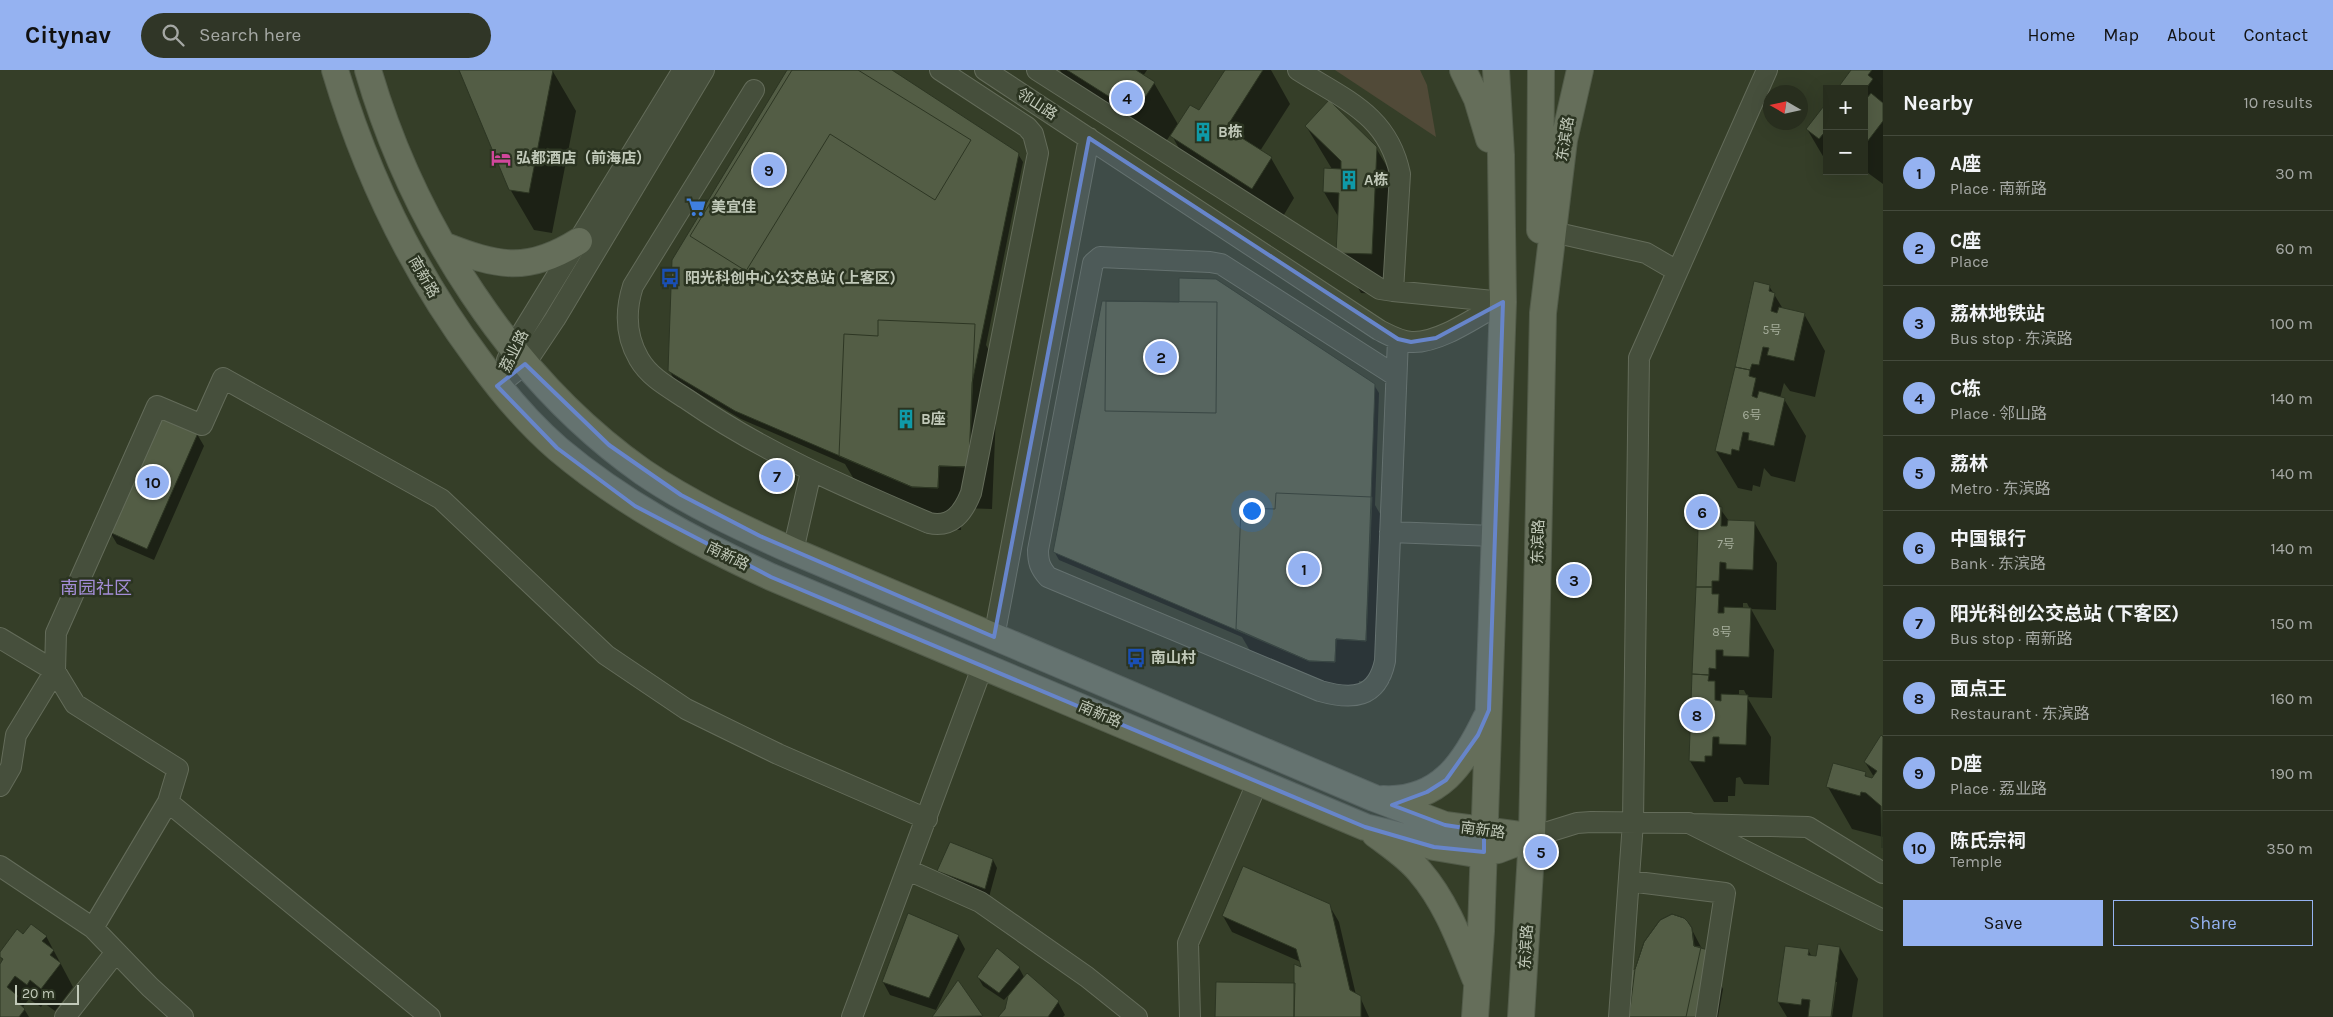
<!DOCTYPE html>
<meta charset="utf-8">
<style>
:root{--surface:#282e1e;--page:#303627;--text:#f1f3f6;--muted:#a5a8a4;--line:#444a3c;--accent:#95b2f1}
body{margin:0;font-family:Karla,"Noto Sans SC",sans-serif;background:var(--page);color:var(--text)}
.controls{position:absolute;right:15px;top:15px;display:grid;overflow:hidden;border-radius:0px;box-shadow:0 5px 20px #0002}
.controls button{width:45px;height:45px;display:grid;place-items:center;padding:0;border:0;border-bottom:1px solid var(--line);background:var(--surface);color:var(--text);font:25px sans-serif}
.compass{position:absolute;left:1763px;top:15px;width:45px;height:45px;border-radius:50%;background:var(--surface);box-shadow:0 5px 20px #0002;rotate:279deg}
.scale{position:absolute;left:15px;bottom:12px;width:64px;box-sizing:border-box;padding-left:5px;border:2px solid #c1c9b9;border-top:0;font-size:14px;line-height:18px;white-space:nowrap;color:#c1c9b9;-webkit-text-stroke:4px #2b3421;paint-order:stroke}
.you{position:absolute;left:1251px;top:440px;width:18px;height:18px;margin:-12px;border:4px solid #fff;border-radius:50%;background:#1a73e8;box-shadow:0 0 0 8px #1a73e833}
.badge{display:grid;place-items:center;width:32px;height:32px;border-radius:50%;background:var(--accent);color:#111;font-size:16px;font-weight:700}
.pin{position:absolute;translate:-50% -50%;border:2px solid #fff;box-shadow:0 1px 5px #0006}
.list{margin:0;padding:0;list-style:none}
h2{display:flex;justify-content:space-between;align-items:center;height:65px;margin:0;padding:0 20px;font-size:21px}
h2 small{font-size:16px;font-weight:400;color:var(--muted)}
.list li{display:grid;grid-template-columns:32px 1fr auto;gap:15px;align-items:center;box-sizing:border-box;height:75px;padding:0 20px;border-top:1px solid var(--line)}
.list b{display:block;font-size:19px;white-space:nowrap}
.list p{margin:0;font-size:16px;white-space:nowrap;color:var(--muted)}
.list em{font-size:16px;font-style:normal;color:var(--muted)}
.actions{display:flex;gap:10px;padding:15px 20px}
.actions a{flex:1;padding:11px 0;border:1px solid var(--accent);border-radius:0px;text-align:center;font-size:18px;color:var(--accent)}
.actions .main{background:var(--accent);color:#111}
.icon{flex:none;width:28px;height:28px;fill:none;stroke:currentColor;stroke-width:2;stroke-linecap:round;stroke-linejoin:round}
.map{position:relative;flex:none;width:1883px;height:947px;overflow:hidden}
header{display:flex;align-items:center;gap:30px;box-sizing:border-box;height:70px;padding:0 25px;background:var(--accent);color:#111}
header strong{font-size:24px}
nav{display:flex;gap:28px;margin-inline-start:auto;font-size:18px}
.search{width:350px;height:45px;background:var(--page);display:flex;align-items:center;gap:12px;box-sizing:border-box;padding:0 18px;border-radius:28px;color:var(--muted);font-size:19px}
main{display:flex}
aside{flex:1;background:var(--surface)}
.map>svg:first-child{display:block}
.green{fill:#514a38}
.shadow{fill:#0007;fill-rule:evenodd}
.building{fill:#535d45;stroke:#2d3623}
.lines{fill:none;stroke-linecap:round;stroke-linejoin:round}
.minor-casing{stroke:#646c5a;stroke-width:22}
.major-casing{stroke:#525b49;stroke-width:28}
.minor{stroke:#464f3c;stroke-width:20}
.major{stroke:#656e5a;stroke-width:26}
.marked{fill:#6785ca;fill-opacity:0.2;stroke:#6785ca;stroke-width:4;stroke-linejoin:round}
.labels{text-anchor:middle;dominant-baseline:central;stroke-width:5;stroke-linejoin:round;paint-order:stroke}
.number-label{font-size:12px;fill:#a6ae9c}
.street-label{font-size:15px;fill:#c1c9b9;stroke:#2b3421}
.poi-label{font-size:15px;font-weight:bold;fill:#c1c9b9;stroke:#2b3421;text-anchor:start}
.quarter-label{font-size:18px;fill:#a38dd6;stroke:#2b3421}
</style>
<header>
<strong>Citynav</strong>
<div class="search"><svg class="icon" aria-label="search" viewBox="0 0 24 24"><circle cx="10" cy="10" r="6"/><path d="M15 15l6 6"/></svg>Search here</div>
<nav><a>Home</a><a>Map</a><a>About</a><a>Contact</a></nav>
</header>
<main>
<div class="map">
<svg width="1883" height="947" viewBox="0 0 1883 947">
<rect width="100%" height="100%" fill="#353e28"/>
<path class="green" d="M1335,0H1420L1427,15L1436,67Z"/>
<path class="shadow" d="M460,0H552L576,41L552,163L534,160L510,119Z
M788,0H890L1018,84L1023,92L986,275L998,297L992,439L962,438L961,460L937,459L865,428L845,394L741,349L674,309L669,300Z
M1060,0H1147L1143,6L1154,13L1179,56L1199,42L1226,0H1271L1290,34L1260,81L1271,88L1294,128L1276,158L1195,107L1171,64L1158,83L1078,32Z
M1853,0H1883V114L1864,100V19Z
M1827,34V93L1807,59Z
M1306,56L1376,78L1400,119L1395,225L1361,223L1338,182L1339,148L1324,122L1332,99Z
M1835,101H1843L1841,105Z
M1769,216L1783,239L1804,244L1825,281L1815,327L1790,321L1784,313L1780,328L1784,329L1806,366L1795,412L1771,406L1764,398L1760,417L1753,415L1752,421L1738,418L1716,381Z
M1374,315L1379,323L1375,435L1395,470L1390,612L1359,611L1358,633L1262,601L1242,567L1059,490L1054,481Z
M197,364L204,376L154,490L117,474L110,462Z
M1715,432L1729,451L1754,452L1777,493L1776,540L1751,539L1774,580L1772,628L1747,627L1771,667L1769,715L1744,714L1740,707L1736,708L1735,726H1728V732H1714L1690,691ZM1743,533H1747L1750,539H1743ZM1739,620H1744L1747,626H1739Z
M1881,667L1883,668V778V767L1852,759L1828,717L1865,703L1867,708L1873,710L1874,707L1865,692Z
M993,790L997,798L989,827L943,809L938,801Z
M1329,835L1339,852L1356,925L1360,927L1369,947H1216L1296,914L1302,900L1301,892L1232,862L1223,846Z
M908,845L958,866L965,879L936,940L890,925L883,912Z
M1691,858L1723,919L1718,947H1624Z
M24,865L46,866L73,917L55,941L44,933L41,937L29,929L23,937L29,947H0V896L3,892L0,884Z
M1840,878L1858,909L1852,947H1832L1837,912H1834L1829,947H1787L1778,932L1808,880L1812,887L1817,888Z
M1019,898L1024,907L1058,932L1065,945L1063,947H999L1006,940L1011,922L1004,930L983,916L978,907Z
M958,912L982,947H934Z"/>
<path class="building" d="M459,0H553L529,123L509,120Z
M787,0H892L1019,83L972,313L969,397L939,396L938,418L912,417L735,341L668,301L672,190Z
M792,0H858L971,70L935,130L830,64L746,201L690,166Z
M1067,0H1136L1155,12L1135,43Z
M1225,0H1263L1226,58L1272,87L1252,119L1170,66L1190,35L1199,40Z
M1851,0H1872L1868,5L1873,9L1864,21V19H1837Z
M1871,23L1883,33V51L1864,76V26L1867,28Z
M1329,30L1377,77L1372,184L1336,183L1339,123L1323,122L1324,98L1341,99V91L1305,56Z
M1827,32V67L1823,64L1819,69L1806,59Z
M1179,208L1216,209L1375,314L1366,571L1336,569L1335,592L1309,591L1053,482L1102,231L1179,232Z
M1754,211L1770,215L1769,221L1775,223L1771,241L1777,243L1779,237L1805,243L1794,291L1767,285L1769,278L1763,277L1759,295L1752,294L1750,300L1735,297Z
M1106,231L1217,232L1216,343L1105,341Z
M878,250L975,254L969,397L939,396L938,418L912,417L839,386L844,264L878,266Z
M1735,297L1750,300L1749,306L1756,308L1752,326L1757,328L1759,321L1785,328L1774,376L1748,370L1749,363L1743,362L1739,381L1732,379L1731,385L1715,381Z
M159,346L198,363L147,479L109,462Z
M1276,423L1372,427L1366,571L1336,569L1335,592L1309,591L1236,559L1241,438L1275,439Z
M1699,430H1715V436L1722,437L1721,456H1727L1728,450L1755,451L1753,500L1726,499V493L1720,492L1719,511H1712V517H1696Z
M1696,517H1712V524H1719L1718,543H1724V537L1751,538L1749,587L1723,586V580H1716V599L1709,598V605L1692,604Z
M1692,604L1709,605L1708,611H1715V630L1721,631V624L1748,625L1746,675L1719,674V667H1713L1712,686H1705V692L1689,691Z
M1881,665L1883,667L1882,778L1881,736L1866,723L1861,722L1860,726L1826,717L1833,693L1866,702L1865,706L1872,708L1877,701L1864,692Z
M950,772L993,789L985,819L937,801Z
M1243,796L1330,834L1350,920L1361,926V947H1294V894L1301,897L1296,879L1222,846Z
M908,843L959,865L929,928L882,912Z
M1672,844L1684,848L1688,852L1692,858L1694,876L1701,877L1686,947H1629L1635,899L1644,872L1660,850Z
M1672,844L1684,848L1688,852L1692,858L1694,876L1708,880L1697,947H1623L1631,900L1635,899L1644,872L1660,850Z
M31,854L47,866L42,871L54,880L50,885L61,893L41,919L30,910L27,915L15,906L7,917L18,926L15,930L25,939L19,947H0V894L3,889L0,887V882L17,859L23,864Z
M1818,874L1840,877L1831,947H1808L1810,930L1802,929L1801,935L1777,932L1785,876L1809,879L1808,885L1816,886Z
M997,878L1020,897L999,923L977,907Z
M1027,903L1059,931L1048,947H998L1005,939L1008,926Z
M958,910L983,946L932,947Z
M1216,912L1295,913L1294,947H1215Z"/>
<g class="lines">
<defs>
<path id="minor" d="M985,0L1379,260C1389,265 1399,271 1411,272C1439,274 1479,245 1503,232
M1037,0L1380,219L1393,221L1400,104C1388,45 1345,30 1298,0
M754,20L633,216C625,241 625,265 639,289C650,308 670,318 688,330C763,382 845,417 929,453C952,458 963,443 971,423L1038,83L1033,64L1027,57L940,0
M1553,162L1646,183L1677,201
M1393,221L1503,232
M507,290L512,279L683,0
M1396,306L1221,194L1210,192L1100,187L1093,193L1038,480C1038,492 1040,498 1048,507L1320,621C1352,630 1377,629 1385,591L1398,269
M497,316L525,294L555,249L704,0
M1390,462L1494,466
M793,481L811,402
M994,567L1089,68
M0,568L55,601L75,634L178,699L168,732L430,947
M0,716L11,697L16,665L55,601L56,563L157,336L202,355L223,308L441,429L606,585L686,639L778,684L927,749
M1693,754L1808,757L1883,803
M1532,767L1577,753L1591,752L1689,753L1883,850
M0,796L93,858L150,917L183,947
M908,800L980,832L1087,907L1137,947
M1629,811L1725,823L1706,947
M93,858L168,732
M65,947L116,882
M852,947L983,595
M1190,947L1188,873L1258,711
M1619,947L1633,752L1639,288L1767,0"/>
<path id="major" d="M335,0C366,104 413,202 478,289C501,321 528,353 558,379C622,433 695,472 771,507L1365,757L1405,767L1434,777L1470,783L1498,780L1532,767
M368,0C413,154 511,309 643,402C690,434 742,458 793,481L1374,728L1445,755L1529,766
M1463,0L1477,29L1489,69
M1540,160L1541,0
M443,175C497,196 527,204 579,171
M1383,729C1439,732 1464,694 1486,648
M1375,764C1391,776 1408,787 1420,802C1446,832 1460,871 1475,908
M1475,947L1481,861L1503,232L1501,85L1496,0
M1521,947L1532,767L1543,243L1564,70L1580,0"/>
</defs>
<use href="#minor" class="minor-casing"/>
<use href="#major" class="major-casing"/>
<use href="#minor" class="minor"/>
<use href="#major" class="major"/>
</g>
<path class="marked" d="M1089,68L1398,269L1411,272L1436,268L1503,232L1489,640L1478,665L1446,710L1427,722L1392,735L1445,755L1484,761V782L1434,777L1365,757L771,507L635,436L557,378L497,316L525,294L609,375L681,425L760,466L994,567Z"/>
<defs>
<symbol id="building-bare" viewBox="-9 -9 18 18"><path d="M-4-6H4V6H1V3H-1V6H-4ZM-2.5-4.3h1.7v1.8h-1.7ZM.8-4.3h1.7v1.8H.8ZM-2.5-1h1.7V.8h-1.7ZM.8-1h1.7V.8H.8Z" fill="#0f9aa8" stroke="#2b3421" stroke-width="2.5" paint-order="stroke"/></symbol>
<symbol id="hotel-bare" viewBox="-9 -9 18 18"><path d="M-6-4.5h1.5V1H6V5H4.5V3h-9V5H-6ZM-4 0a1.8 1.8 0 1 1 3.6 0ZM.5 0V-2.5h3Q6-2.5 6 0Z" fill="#d1479c" stroke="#2b3421" stroke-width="2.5" paint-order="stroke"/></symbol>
<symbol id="supermarket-bare" viewBox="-9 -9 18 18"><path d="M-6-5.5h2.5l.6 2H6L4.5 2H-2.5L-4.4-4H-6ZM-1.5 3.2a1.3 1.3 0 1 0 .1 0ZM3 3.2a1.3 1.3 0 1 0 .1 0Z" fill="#3f7fe0" stroke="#2b3421" stroke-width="2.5" paint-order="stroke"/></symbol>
<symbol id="bus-bare" viewBox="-9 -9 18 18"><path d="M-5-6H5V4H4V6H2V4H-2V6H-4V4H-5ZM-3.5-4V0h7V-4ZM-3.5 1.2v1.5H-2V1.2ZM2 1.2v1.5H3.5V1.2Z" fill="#1a4fb4" stroke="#2b3421" stroke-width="2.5" paint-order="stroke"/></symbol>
</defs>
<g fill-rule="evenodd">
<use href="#building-bare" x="1189" y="48" width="28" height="28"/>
<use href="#hotel-bare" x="487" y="74" width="28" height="28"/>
<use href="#building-bare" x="1335" y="96" width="28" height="28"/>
<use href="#supermarket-bare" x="682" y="123" width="28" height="28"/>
<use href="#bus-bare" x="656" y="194" width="28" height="28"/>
<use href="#building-bare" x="892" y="335" width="28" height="28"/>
<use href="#bus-bare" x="1122" y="574" width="28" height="28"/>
</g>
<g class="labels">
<g class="number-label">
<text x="1772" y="260">5号</text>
<text x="1752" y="345">6号</text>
<text x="1726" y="474">7号</text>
<text x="1722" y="562">8号</text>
</g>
<g class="street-label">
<text transform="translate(1037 34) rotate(33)">邻山路</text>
<text transform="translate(1565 69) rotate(-81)">东滨路</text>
<text transform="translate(424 207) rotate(60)">南新路</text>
<text transform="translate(514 281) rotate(-63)">荔业路</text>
<text transform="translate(1538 472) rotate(-89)">东滨路</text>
<text transform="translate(728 486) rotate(26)">南新路</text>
<text transform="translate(1100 644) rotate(23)">南新路</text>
<text transform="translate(1483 760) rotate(7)">南新路</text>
<text transform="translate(1526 877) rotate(-87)">东滨路</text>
</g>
<g class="poi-label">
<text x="1218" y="62">B栋</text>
<text x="516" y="88">弘都酒店（前海店）</text>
<text x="1364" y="110">A栋</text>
<text x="711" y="137">美宜佳</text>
<text x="685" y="208">阳光科创中心公交总站 (上客区)</text>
<text x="921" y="349">B座</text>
<text x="1151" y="588">南山村</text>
</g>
<g class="quarter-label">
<text x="96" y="518">南园社区</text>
</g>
</g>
</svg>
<div class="controls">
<button>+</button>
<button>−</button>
</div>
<svg class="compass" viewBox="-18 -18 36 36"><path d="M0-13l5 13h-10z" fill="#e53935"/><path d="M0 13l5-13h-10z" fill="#a5a8a4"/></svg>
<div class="scale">20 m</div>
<div class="you"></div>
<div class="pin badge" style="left:1304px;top:499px">1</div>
<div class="pin badge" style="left:1161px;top:287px">2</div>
<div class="pin badge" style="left:1574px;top:510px">3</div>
<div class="pin badge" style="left:1127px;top:28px">4</div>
<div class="pin badge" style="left:1541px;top:782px">5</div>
<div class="pin badge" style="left:1702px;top:442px">6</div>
<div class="pin badge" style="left:777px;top:406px">7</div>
<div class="pin badge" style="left:1697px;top:645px">8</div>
<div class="pin badge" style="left:769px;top:100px">9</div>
<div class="pin badge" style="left:153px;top:412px">10</div>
</div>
<aside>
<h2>Nearby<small>10 results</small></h2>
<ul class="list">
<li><span class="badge">1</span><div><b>A座</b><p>Place · 南新路</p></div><em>30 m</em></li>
<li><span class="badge">2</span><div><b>C座</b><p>Place</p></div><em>60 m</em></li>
<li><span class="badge">3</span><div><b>荔林地铁站</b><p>Bus stop · 东滨路</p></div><em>100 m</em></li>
<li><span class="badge">4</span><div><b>C栋</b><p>Place · 邻山路</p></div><em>140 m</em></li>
<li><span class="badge">5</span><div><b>荔林</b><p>Metro · 东滨路</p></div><em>140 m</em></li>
<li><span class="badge">6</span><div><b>中国银行</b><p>Bank · 东滨路</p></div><em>140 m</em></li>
<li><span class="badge">7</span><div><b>阳光科创公交总站 (下客区)</b><p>Bus stop · 南新路</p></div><em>150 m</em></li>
<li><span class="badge">8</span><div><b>面点王</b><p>Restaurant · 东滨路</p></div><em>160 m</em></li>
<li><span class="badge">9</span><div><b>D座</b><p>Place · 荔业路</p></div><em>190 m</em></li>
<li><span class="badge">10</span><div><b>陈氏宗祠</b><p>Temple</p></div><em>350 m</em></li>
</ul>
<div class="actions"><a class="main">Save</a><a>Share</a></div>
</aside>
</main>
